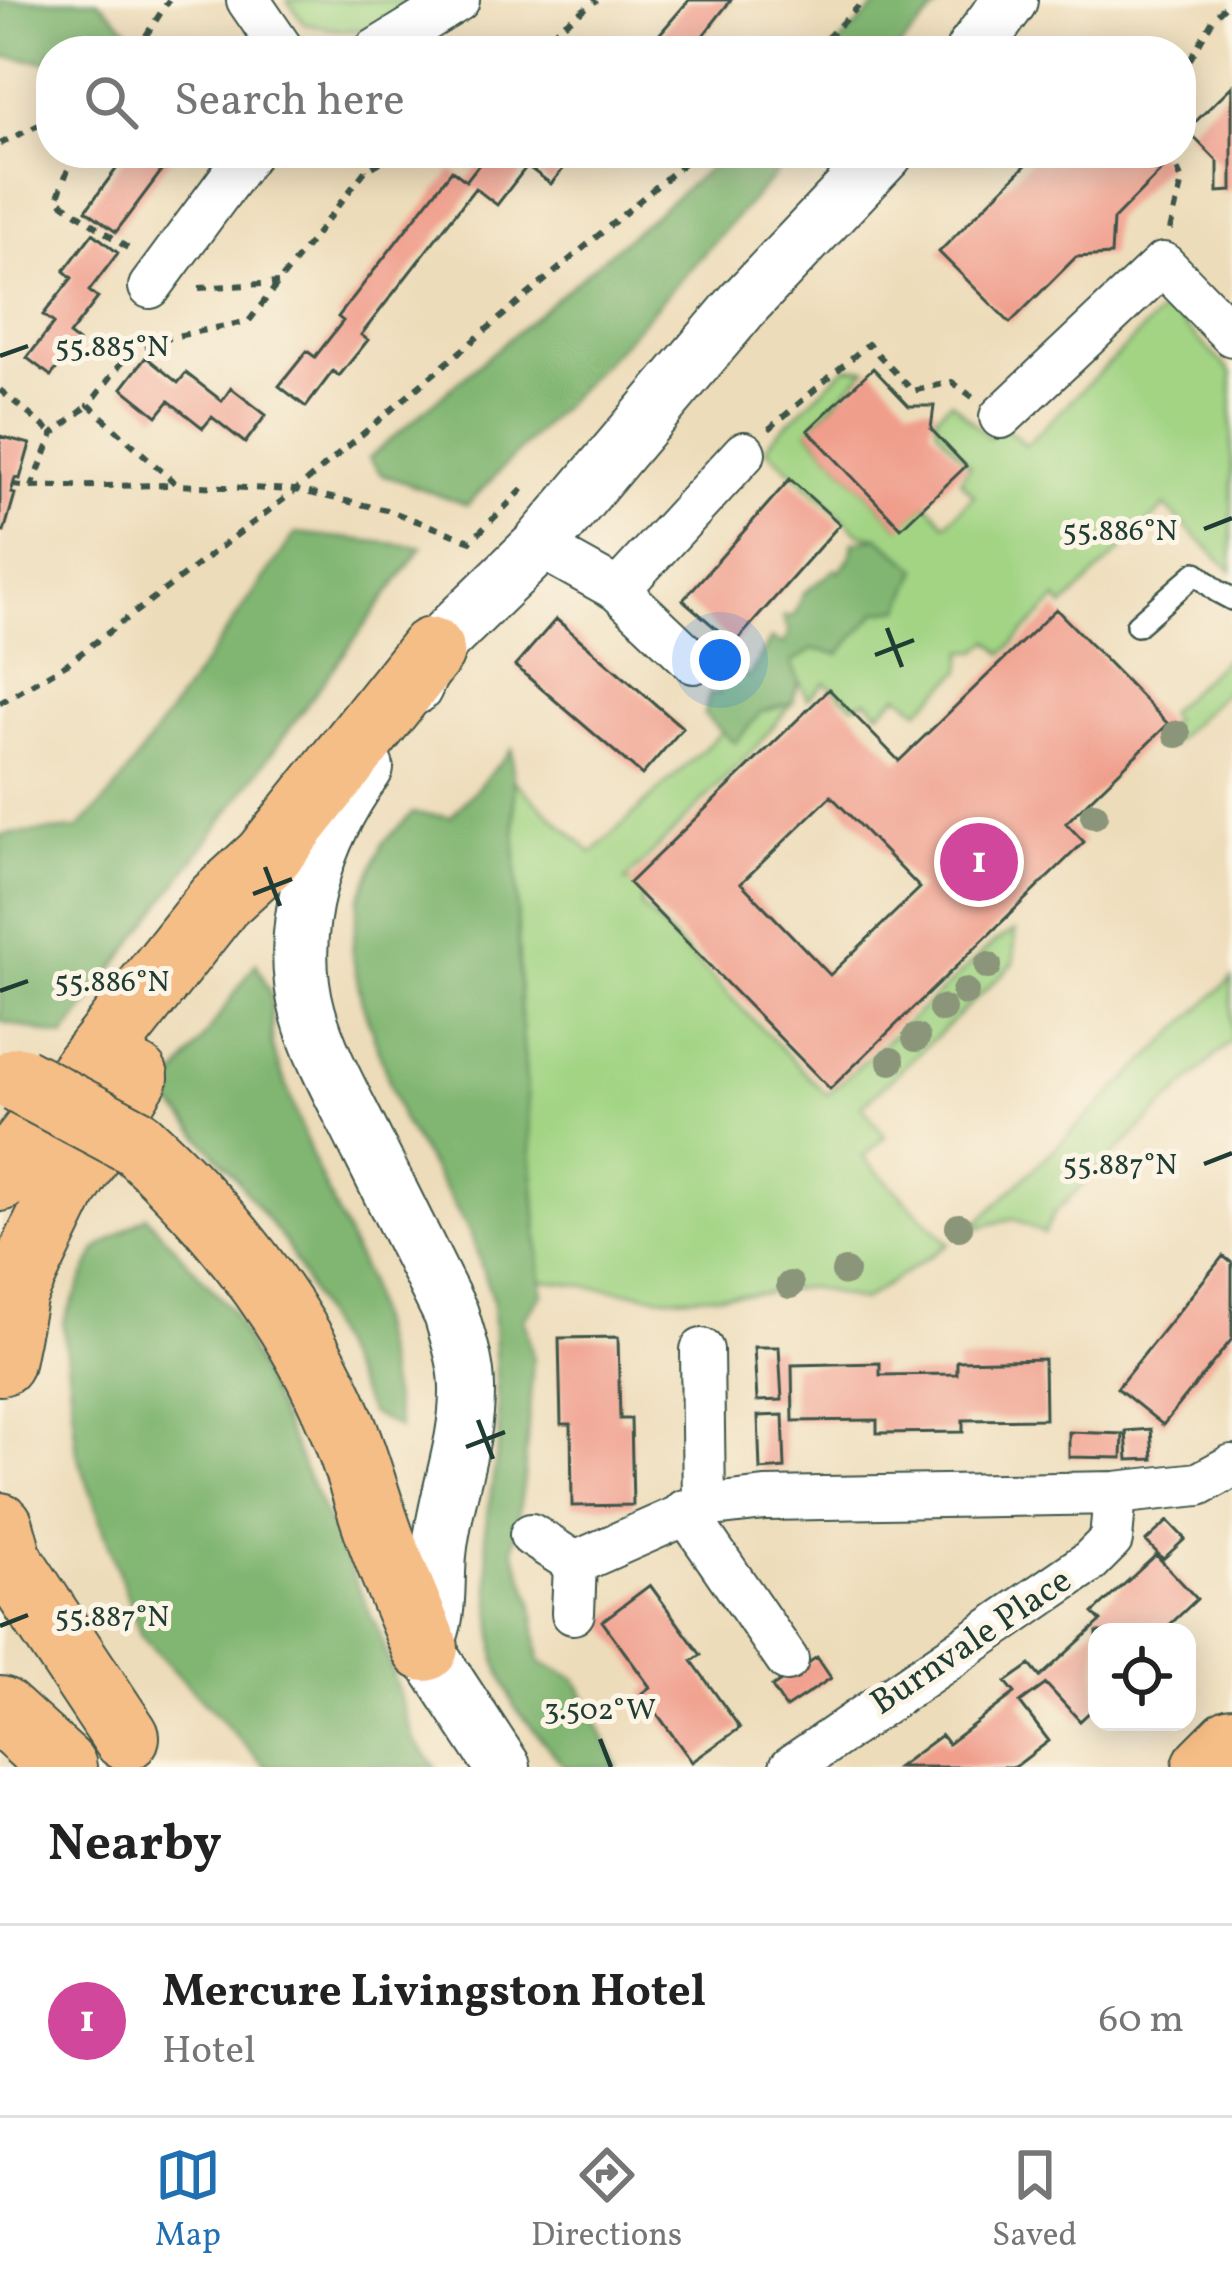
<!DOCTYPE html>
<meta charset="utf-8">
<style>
:root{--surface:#fff;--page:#f6f6f6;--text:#222;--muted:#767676;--line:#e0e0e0;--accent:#1f6fb2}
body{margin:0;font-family:Vollkorn,serif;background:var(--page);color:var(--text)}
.controls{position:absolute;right:36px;bottom:36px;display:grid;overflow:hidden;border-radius:24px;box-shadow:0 6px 30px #0003}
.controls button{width:108px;height:108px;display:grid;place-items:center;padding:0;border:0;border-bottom:3px solid var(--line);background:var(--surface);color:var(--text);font:60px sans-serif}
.you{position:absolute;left:720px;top:660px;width:42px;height:42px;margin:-30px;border:9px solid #fff;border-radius:50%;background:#1a73e8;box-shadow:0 0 0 18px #1a73e833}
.badge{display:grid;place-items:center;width:78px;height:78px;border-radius:50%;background:var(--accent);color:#fff;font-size:39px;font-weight:700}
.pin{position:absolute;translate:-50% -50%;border:6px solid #fff;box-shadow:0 3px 12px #0006}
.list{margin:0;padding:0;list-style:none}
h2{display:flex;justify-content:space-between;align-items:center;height:156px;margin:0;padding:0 48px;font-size:51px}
h2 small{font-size:39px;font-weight:400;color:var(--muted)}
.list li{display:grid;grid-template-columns:78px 1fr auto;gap:36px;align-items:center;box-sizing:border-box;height:192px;padding:0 48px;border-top:3px solid var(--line)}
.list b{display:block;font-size:45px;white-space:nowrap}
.list p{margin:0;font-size:39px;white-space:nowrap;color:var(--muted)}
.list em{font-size:39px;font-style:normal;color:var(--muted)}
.icon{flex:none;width:66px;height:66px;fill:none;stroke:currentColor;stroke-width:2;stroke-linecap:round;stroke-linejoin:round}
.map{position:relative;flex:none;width:1232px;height:1767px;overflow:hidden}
.search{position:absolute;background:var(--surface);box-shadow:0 6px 30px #0003;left:36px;right:36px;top:36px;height:132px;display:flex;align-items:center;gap:30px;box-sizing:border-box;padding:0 42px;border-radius:48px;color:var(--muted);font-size:45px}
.sheet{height:348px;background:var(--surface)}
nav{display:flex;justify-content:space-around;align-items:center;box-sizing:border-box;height:168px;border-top:3px solid var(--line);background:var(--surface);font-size:33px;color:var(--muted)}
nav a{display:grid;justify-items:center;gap:6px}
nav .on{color:var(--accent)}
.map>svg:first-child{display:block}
.green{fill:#a2d484;stroke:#60885c;stroke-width:3}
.forest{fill:#81b672;stroke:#507a53;stroke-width:3}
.building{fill:#f09e8c;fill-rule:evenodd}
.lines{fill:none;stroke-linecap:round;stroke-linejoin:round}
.service-casing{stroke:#3e5548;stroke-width:26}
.minor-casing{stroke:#3e5548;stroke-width:46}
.tertiary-casing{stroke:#3e5548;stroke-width:58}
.primary-casing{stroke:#3e5548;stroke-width:70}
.path{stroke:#3e5548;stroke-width:6;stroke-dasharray:9 9;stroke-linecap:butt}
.service{stroke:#fff;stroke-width:21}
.minor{stroke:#fff;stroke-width:42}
.tertiary{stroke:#fff;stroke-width:54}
.primary{stroke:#f6be87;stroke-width:66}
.primary-bridge-casing{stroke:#3e5548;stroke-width:70;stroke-linecap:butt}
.primary-bridge{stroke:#f6be87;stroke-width:66}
.tree{fill:#8a9579}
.ticks{fill:none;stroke:#1f3d34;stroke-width:4.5}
.labels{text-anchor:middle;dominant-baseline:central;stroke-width:10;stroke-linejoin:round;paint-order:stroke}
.street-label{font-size:36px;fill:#1f3d34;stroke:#fcf5e5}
.ticks-label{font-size:30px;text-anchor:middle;fill:#1f3d34;stroke:#fcf5e5;stroke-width:10;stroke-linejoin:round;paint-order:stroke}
</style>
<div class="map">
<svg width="1232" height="1767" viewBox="0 0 1232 1767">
<rect width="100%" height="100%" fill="#fcf5e5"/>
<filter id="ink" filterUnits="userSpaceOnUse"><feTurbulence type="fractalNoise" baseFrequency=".00833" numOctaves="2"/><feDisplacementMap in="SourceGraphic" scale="24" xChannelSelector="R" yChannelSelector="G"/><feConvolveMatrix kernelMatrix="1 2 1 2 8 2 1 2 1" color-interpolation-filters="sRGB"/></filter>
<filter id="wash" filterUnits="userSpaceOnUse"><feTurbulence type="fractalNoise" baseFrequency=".004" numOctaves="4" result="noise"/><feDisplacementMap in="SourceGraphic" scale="48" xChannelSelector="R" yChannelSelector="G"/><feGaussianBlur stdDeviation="2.7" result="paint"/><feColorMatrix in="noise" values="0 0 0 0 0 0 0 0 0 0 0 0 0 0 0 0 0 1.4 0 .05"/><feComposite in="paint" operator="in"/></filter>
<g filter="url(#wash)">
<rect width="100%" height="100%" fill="#eddcb9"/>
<path class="green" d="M287,0H425C376,35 363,35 305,24Z
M1166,307L1232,373V571L1165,506L1063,607L1057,599L1003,654L990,641L978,651H964L962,670L919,710L899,695L879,712L867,700L853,705L825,682L808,699L791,663L813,649L839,654L877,612L878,537L860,534L766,448L775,436L846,367L866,369L808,431L900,527L927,503L946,524L974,495L960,480L970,466L937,429L936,415L951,401L989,438L1001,424L1026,445Z
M1226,658L1232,663V685L1167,748L1157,735L1173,720L1167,713Z
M792,703L757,746L625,881L646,883L641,906L827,1095L995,942L1015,931L1014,963L862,1106L885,1136L863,1157L949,1244L862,1301L808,1287L765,1293L666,1297L541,1280L520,1004L514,781L592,853L722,732L735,742L761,712Z
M1232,978V1040L1054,1213L1044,1234L1013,1218L970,1230Z"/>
<path class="forest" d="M0,0H98L128,29L110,51H51V62L0,56Z
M883,0H945L896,51H831Z
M727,153H794L631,334L467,505L381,474L369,458Z
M296,533L422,547L64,1037L0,1021V835L78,829L113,793Z
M878,537L918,569L901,609L877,612L839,654L813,649L791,663L799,682L792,703L761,712L735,743L704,715L710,693L719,694L720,675L734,671L749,677L771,639L784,644L789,631L783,617L794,616L804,593L836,569L840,572L851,555L853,542Z
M512,749L520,1004L542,1294L524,1318L533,1358L524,1478L513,1549L532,1600L540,1662L576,1679L618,1767H565L514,1706L496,1660L485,1531L499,1440L493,1301L470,1232L402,1119L362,1002L352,953L359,899L383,843L413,813L451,817Z
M256,963L271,994L272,1047L315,1164L367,1280L399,1428L370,1413L287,1245L232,1173L164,1095Z
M146,1216L232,1311L379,1633L414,1740L436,1767H266L141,1636L77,1453L63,1323L96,1250Z"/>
<g id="blocks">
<path class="building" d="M689,0H731L691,51H645Z
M1232,86V191L1218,192V162L1187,130Z
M128,153H175L116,232L86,210Z
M488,153H510L524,163L532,153H576L551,184L527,166L497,205L475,188L361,335L368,340L339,376L333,371L306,407L279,386L307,351L315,357L343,321L338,317L452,170L466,181Z
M1038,153H1157L1168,164L1113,220L1111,255L1076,257L1010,323L939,252Z
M93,233L118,253L89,291L98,298L69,335L78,342L51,376L27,358L54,323L43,315L72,278L64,271Z
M146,357L178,383L186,373L222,401L231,388L266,415L245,443L212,417L203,428L169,401L157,416L122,388Z
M873,368L909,406H934L931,429L966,466L901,528L808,430Z
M0,436L30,444L20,479L15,478L11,493L15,494L4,532L0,531Z
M790,479L840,524L734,644L683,600Z
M1056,609L1168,724L1066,823L1084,842L830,1089L629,883L829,689L899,761ZM831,796L920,888L830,975L741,883Z
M556,619L683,728L642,775L515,666Z
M1223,1256L1232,1263V1339L1163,1425L1117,1388Z
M618,1337L620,1419H631L633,1505L572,1506L571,1424H561L559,1338Z
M754,1347H779L782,1400L757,1401Z
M1044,1359L1045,1419L963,1420V1432L877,1433V1420L793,1421L792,1365L880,1363V1375L957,1374V1361Z
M783,1415L785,1468L760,1470L758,1416Z
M1151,1429L1153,1459L1128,1460L1126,1431Z
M1069,1432L1123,1434L1122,1458L1069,1457Z
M1168,1521L1185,1539L1163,1559L1146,1541Z
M1156,1555L1197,1599L1162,1632H1097V1705L1080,1721L1046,1684L1020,1703L1049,1741L1015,1767H898L941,1735L948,1744L1015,1693L1006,1682L1030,1665L1040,1677L1101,1621L1093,1613Z
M650,1585L701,1655L692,1661L740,1728L692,1762L642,1693L650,1687L602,1621Z
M817,1657L831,1678L786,1708L772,1687Z"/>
</g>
</g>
<g filter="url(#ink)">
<use href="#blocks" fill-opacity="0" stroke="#3e5548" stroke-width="3"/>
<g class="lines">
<defs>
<path id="service" d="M1137,625L1196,573L1217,591L1232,599"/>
<path id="minor" d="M248,0L283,51
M375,51L458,0
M150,287L249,153
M1001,417L1163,264L1232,335
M539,546L618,590L694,662
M618,590L744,453
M702,1350L704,1506
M685,1511L787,1660
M531,1535L575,1563
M573,1613L575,1563L704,1506L765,1499L1115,1493L1199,1484L1232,1466
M791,1767L1089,1562L1111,1540L1115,1493"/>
<path id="tertiary" d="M973,51L1010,0
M415,687L431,651L539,546L744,303L886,153
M366,768C316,836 285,929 308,1013C320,1057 344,1098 364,1139C393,1198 422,1256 451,1314C458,1338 467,1363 467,1388C468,1445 444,1499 439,1555C436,1592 441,1613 425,1648L503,1767"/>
<path id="primary" d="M136,1142C222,1221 297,1315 341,1423C355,1457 365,1493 377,1528C391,1569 409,1608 425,1648
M0,1178L219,901L266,858L431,651
M0,1362L14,1293L63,1192L135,1077
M0,1526L10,1562L126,1737
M0,1710L63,1767
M1206,1767L1232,1741"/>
</defs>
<use href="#service" class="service-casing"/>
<use href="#minor" class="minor-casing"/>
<use href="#tertiary" class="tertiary-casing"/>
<use href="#primary" class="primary-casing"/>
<path class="path" d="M136,51L169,0
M542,51L557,29L597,0
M814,51L865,0
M1181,75L1215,16L1232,0
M0,144L51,119
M74,153L57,199L132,251
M360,153L365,171
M396,153L365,171L249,321L172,337L127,356L89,405L177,485L296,490L387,510L471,541L528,484
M1170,230L1182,181L1171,153
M199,288L278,283
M0,390L53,434
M769,429L868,344L913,391L952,382L974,398
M13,485L32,487L53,434L89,405
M32,487L173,485
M0,703L68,663L296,490L696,153"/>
<use href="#service" class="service"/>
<use href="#minor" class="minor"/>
<use href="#tertiary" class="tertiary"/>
<use href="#primary" class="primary"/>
<defs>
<path id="primary-bridge" d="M19,1080L136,1142"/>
</defs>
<use href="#primary-bridge" class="primary-bridge-casing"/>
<use href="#primary-bridge" class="primary-bridge"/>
</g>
<g class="tree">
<circle cx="1177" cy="734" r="14"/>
<circle cx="1094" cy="815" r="14"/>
<circle cx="988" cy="966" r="14"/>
<circle cx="965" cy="992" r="14"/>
<circle cx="942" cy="1009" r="14"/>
<circle cx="916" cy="1038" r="14"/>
<circle cx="891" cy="1061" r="14"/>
<circle cx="959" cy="1227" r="14"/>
<circle cx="845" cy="1272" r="14"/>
<circle cx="790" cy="1285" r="14"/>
</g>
</g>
<path class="ticks" d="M0,356L28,346M1204,529L1232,518M887,628L902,667M875,655L914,640M265,867L280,906M253,894L292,879M0,991L28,981M1204,1164L1232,1153M478,1420L493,1459M466,1447L505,1432M0,1626L28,1615M600,1739L611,1767"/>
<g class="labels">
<g class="street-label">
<text transform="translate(972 1643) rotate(-34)">Burnvale Place</text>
</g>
</g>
<g class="ticks-label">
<text x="112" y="356">55.885°N</text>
<text x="1120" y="540">55.886°N</text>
<text x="112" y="991">55.886°N</text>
<text x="1120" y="1174">55.887°N</text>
<text x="112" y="1626">55.887°N</text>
<text x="600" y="1719">3.502°W</text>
</g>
</svg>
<div class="controls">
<button><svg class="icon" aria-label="locate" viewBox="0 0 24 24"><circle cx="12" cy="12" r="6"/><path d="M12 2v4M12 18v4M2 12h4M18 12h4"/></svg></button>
</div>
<div class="you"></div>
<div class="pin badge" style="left:979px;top:862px;background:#d1479c">1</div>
<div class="search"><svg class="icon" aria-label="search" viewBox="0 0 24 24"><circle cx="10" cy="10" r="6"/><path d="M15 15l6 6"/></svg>Search here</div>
</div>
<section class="sheet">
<h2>Nearby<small></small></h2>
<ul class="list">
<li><span class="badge" style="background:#d1479c">1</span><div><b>Mercure Livingston Hotel</b><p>Hotel</p></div><em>60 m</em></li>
</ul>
</section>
<nav>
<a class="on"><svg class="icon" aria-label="map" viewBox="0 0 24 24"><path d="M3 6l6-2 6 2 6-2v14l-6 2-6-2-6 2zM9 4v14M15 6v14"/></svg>Map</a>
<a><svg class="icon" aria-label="directions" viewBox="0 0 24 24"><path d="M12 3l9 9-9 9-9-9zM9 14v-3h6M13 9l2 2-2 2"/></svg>Directions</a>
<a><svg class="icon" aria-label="saved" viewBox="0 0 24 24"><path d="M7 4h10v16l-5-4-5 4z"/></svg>Saved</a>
</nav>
